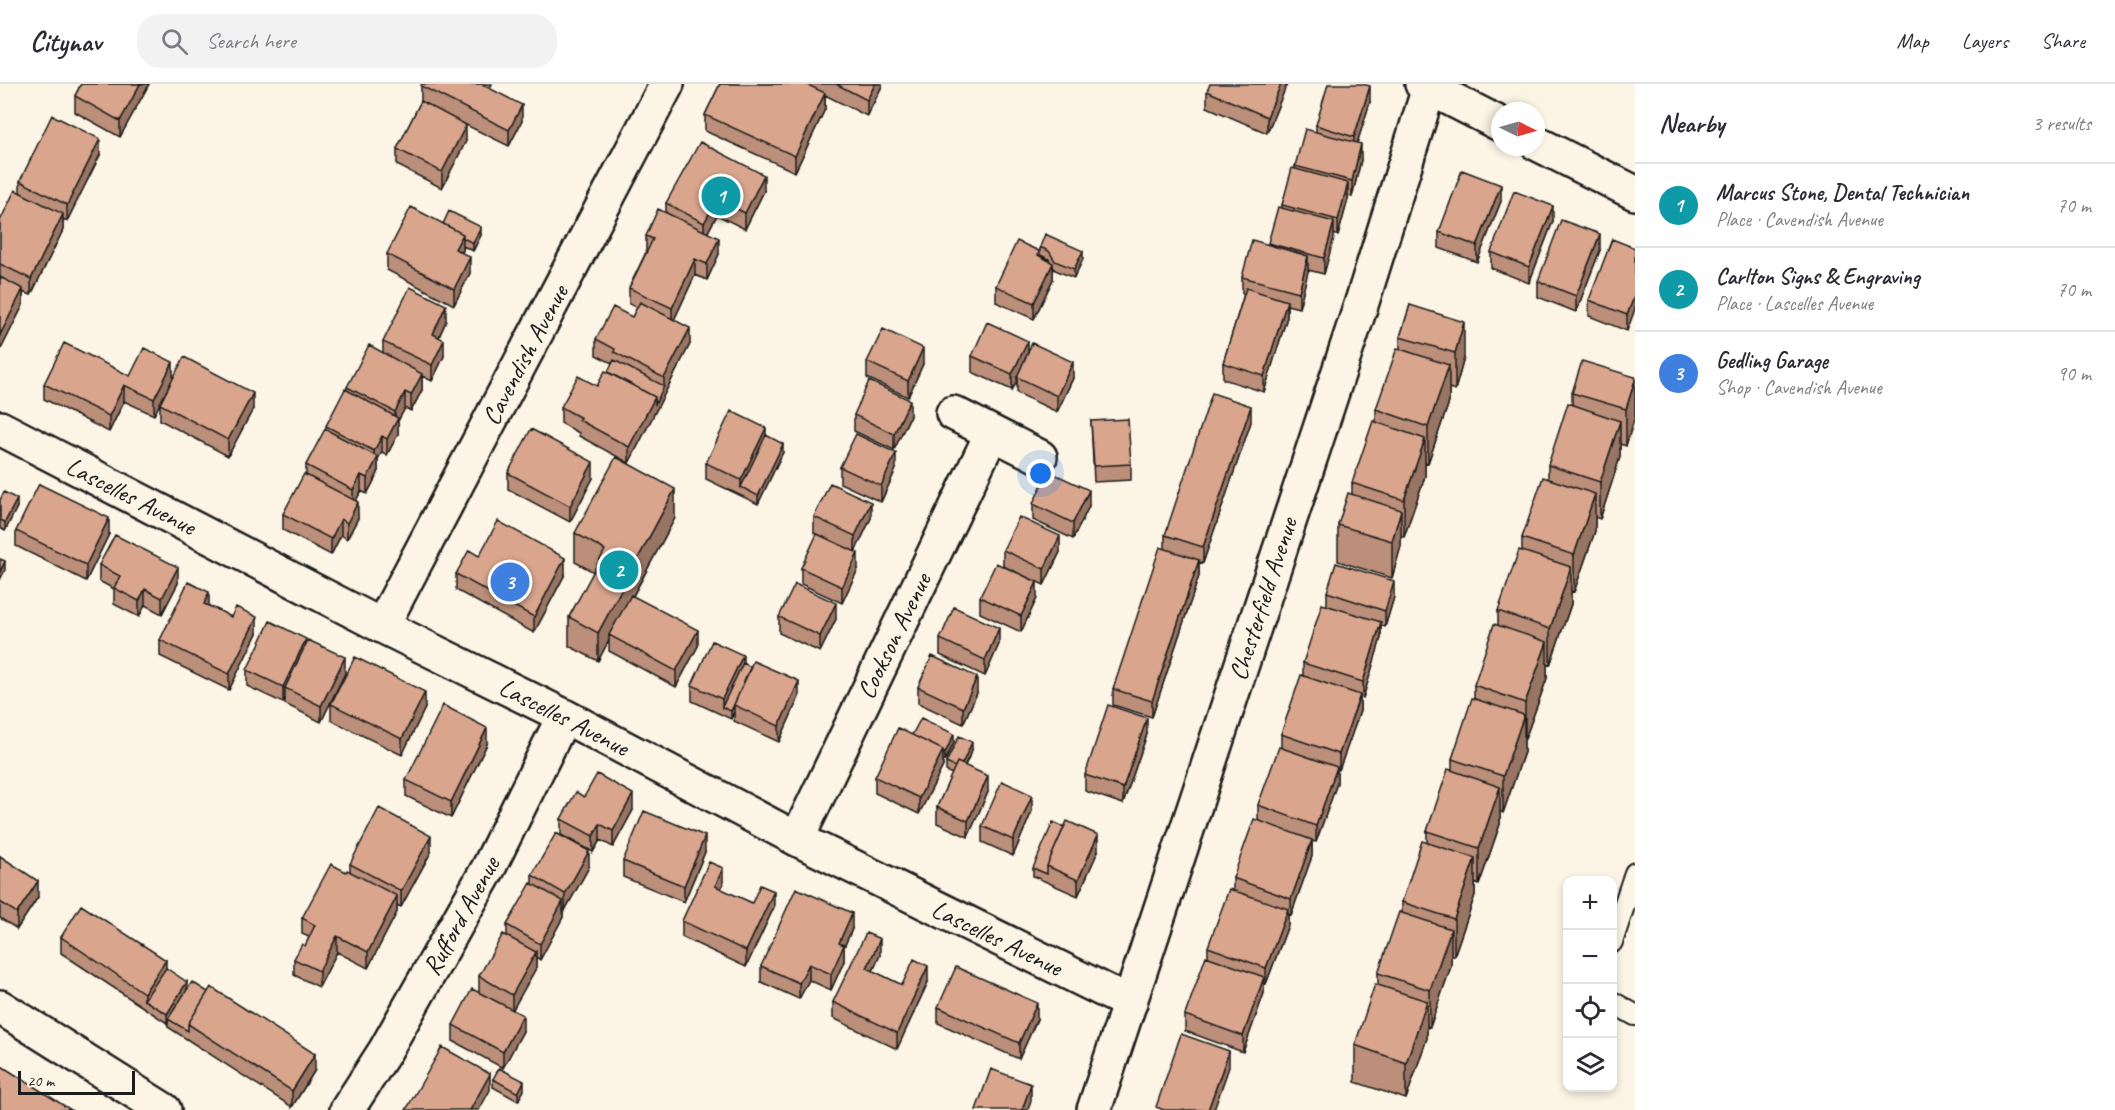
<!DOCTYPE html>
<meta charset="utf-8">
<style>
:root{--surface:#fff;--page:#f2f2f3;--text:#2b2b33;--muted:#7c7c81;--line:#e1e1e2;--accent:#db2777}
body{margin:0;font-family:Caveat,sans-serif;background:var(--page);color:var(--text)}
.controls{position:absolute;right:18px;bottom:18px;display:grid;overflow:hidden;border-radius:12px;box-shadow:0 3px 9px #0003}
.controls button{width:54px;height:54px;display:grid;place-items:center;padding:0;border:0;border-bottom:2px solid var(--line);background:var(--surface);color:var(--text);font:30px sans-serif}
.compass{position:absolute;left:1491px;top:18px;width:54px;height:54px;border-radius:50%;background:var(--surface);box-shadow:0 3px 9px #0003;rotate:95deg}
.scale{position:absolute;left:18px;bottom:15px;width:117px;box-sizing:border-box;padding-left:6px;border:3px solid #1c1c1c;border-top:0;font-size:16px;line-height:21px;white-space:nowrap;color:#1c1c1c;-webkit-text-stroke:4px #fcf5e5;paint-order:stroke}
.you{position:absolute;left:1041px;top:390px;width:21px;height:21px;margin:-15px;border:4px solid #fff;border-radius:50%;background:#1a73e8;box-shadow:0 0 0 9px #1a73e833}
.badge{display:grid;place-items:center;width:39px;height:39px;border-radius:50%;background:var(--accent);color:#fff;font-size:20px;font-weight:700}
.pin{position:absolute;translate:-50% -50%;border:3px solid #fff;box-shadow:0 2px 6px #0006}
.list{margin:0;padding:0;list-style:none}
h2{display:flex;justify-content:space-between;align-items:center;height:78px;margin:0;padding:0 24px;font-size:26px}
h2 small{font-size:20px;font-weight:400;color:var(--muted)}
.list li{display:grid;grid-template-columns:39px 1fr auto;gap:18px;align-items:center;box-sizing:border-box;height:84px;padding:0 24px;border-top:2px solid var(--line)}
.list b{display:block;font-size:22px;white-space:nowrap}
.list p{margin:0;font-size:20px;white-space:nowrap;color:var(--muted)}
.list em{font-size:20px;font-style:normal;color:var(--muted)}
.icon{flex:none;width:33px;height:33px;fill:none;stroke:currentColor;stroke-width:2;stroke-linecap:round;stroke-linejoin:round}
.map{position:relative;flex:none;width:1635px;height:1026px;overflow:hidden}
header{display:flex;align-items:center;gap:36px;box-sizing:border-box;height:84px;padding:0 30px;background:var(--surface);border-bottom:2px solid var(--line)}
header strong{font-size:28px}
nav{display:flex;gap:33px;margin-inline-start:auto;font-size:21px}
.search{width:420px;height:54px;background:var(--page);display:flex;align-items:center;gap:15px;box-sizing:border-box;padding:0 21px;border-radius:24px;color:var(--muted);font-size:22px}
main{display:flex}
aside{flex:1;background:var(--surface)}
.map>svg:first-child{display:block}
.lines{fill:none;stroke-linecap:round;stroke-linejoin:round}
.service-casing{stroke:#1c1c1c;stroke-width:24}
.minor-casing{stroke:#1c1c1c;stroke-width:38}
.service{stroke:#fcf5e5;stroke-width:20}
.minor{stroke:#fcf5e5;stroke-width:33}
.wall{fill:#bb8f79;stroke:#1c1c1c;stroke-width:1.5}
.shaded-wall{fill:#987463;stroke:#1c1c1c;stroke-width:1.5}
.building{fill:#d9a68d;stroke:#1c1c1c;stroke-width:1.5}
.labels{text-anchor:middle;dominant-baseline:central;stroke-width:6;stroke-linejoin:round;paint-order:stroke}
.street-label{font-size:26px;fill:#1c1c1c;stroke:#fcf5e5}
</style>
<header>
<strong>Citynav</strong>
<div class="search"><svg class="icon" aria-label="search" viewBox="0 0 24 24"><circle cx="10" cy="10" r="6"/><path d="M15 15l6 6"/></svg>Search here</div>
<nav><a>Map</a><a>Layers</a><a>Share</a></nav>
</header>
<main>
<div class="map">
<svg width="1635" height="1026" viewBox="0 0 1635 1026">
<rect width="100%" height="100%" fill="#fcf5e5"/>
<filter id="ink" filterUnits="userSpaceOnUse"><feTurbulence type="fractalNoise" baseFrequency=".0167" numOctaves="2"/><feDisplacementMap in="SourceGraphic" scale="12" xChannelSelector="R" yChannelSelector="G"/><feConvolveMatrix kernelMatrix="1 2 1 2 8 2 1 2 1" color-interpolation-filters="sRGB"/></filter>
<g filter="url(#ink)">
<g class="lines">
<defs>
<path id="service" d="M1612,858L1635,789
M1612,918L1635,931"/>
<path id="minor" d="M1422,0L1500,40
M1536,59L1635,109
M953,329L1040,373
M0,344L382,542L564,632L797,755L1130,919
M382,542L667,0
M797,755L992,349
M0,923L164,1026
M347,1026L385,967L489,783L564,632
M1094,1026L1361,221L1429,4"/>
</defs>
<use href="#service" class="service-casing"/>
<use href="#minor" class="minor-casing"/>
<use href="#service" class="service"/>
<use href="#minor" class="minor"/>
</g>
<path class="wall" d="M81,0H149L120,53L75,28V12Z
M422,0H492L490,4L487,3L522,37L509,62L460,38L466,57L442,104L397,81V65L421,17V2Z
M720,0H882V2L867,32L825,11V25L795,88L705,47V31Z
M1287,0L1267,49L1207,23V7Z
M1370,18L1357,59L1361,76L1352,113L1348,112V115L1338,152L1334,150L1324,190L1308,186L1299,224L1287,221V233L1264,308L1223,295V279L1244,210L1242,209V193L1268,161L1282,124V121L1295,85V82L1316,48V41Z
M100,71L67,137L63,135V146L31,211L23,208V221L0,267V137L20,108V97Z
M764,107L745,145L717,131L708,148L719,170L707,196L695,191L674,236L690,260L629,379L579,352V349L561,339V323L597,302L608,288L612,279L596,271V255L632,233L637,223L629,220V204L646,168V152L666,128V119Z
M1501,117L1477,178L1439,164V148Z
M1553,137L1529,199L1491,184V168Z
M481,151L473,167L463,162V166L462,169L470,189L454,221L387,186V170Z
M1040,163L1083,175L1074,194L1055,186L1053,182V195L1034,235L996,218V202L1039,172L1050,177L1049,175L1040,171Z
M1635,164L1627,247L1589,232V216Z
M1600,166L1576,228L1538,213V197Z
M1410,221L1464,274L1455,306L1449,304V318L1428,379L1425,378V392L1404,453L1401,452V462L1392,494L1338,477V441L1352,411V399L1376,339V325L1400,265V253Z
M446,237L439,253L444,272L432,297L422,292V306L411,327L405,324L398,337V350L387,371L382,368L378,375V389L367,410L361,407L356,417L358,434L347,455L341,451L331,471L283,446V430L306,390V381L326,346V342L347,306V303L383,269V258Z
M1028,268L1073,294L1057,328L1017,309V297L1012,306L972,288V272Z
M867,278L923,280L908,313L867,294Z
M130,292L173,294L154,331L124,317L109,348L44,315V300Z
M1635,293L1626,362L1620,360V373L1600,435L1595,433V447L1574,508L1571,507V520L1550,581L1547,580V594L1525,655H1524V668L1503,729L1500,727V740L1479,801L1475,799V811L1454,872L1451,871V882L1430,943L1427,942V954L1406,1015L1355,998V961L1378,901V889L1402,829V818L1427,758V747L1452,687V675L1474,614V601L1498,541V527L1522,467V454L1548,394V381L1572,321V309Z
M160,320L253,325L228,372L160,336Z
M854,331L910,332L894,366L854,347Z
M1091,337L1131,380V396L1094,398Z
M1251,338L1203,479L1199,478V492L1152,633L1113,621V605L1165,465V451Z
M766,351L783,368L758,420L706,395V379Z
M840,383L896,385L881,418L840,399Z
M508,389L593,394L570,438L508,405Z
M0,416L17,423L5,447L0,444Z
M1033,420L1089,422L1073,455L1033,436Z
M814,433L871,434L855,468L814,449Z
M675,434L633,512L698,562L676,603L609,567V556L598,577L569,562V533L594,488L575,478V449Z
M16,447L109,450L86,497L16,462Z
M1003,466L1060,468L1044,501L1003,482Z
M479,472L565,490L534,549L456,506V490Z
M99,481L178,499L162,530L145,521L139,533L114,520V505L99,497Z
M801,484L858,485L842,519L801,500Z
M1327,508L1394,513L1385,543L1381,541V554L1363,614L1360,613V627L1339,686L1337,685V699L1316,758L1312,757V772L1291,831L1288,830V841L1266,900L1264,899V909L1243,968L1185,947V931L1208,873V863L1233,806V794L1258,737V721L1281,663V650L1303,592V579L1327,521Z
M980,513L1037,514L1021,548L980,529Z
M209,522L231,533L257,549L229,606L160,572V556Z
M779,533L836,535L820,568L779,549Z
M940,555L999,560L985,592L940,571Z
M306,561L345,589L321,638L285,620V614L283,619L247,602V586Z
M743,579L799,613L779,658L734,637V628L731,635L692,617V601Z
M918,603L977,609L963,640L918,619Z
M331,620L425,624L402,671L331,636Z
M1147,650L1123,720L1085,707V691Z
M912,651L954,658L945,677L943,676V682L919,730L875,709V693Z
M487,660L451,734L406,712V696Z
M972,666L965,682L988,708L968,753L937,739V723L952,690L946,687V679Z
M584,713L633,726L613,763L600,756L593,768L561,751V735Z
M1032,727L1013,772L982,758V742Z
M1098,767L1078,812L1033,792V784Z
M431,768L401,823L397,821V828L368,884L337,868L319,903L294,891V875L305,862L309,853L302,850V834L346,788L350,787V780Z
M705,768L684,818L623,793V777Z
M0,772L38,813L17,845L0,834Z
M589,783L565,826L563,825V833L540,876L536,873V884L512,926L523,947L503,984L453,957V941L479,908V892L507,852V841L532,800V791Z
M723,800L721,805L752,819L774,823L746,883L682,853V837Z
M852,845L844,863V877L831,906L809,896L799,915L761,898V882Z
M61,853L166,884L187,905L315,986L292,1023L168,943V936L167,939L61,869Z
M880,871L873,887L902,901L928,898L897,965L833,934V918Z
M938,923L1037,935L1019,975L938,939Z
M493,995L524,1006L518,1017L493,1003Z"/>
<path class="shaded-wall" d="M140,0H149L120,53V37Z
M875,0H882V2L867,32V16Z
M1281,0H1287L1267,49V33Z
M1370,2V18L1354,69V53Z
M825,9V25L795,88V72Z
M522,21V37L509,62V46Z
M466,41V57L442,104V88Z
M100,55V71L67,137V121Z
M1361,60V76L1352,113V97Z
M764,91V107L745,145V129Z
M1348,99V115L1338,152V136Z
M1501,101V117L1477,178V162Z
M717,115V131L704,155V139Z
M1553,122V137L1529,199V183Z
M63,130V146L31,211V195Z
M1334,138V154L1324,190V174Z
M481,143V151L473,167V159Z
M463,150V166L455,181V165Z
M1600,150V166L1576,228V212Z
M719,154V170L707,196V180Z
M1083,167V175L1074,194V185Z
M1308,172V188L1299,224V208Z
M470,173V189L454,221V205Z
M695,175V191L672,240V224Z
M1053,179V195L1034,235V219Z
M23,205V221L0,267V251Z
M1635,210V225L1627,247V231Z
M1287,217V233L1264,308V292Z
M446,221V237L433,266V250Z
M1464,238V274L1455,306V269Z
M690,244V260L629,379V363L655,313L664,302V294Z
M444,256V272L432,297V281Z
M1028,257V273L1017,293V297L1012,306V290Z
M923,264V280L908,313V297Z
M173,278V294L154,331V315Z
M1073,278V294L1057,328V312Z
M1449,281V318L1428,379V343Z
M422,290V306L411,327V311Z
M1635,296V333L1626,362V325Z
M124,301V317L109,348V332Z
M405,308V324L398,337V350L387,371V355L395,340V328Z
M253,309V325L228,372V356Z
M910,316V332L894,366V350Z
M1251,322V338L1203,479V463Z
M1620,337V373L1600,435V398Z
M766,344V360L741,403V396Z
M382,352V368L378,375V389L367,410V394L374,381V367Z
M1425,355V392L1404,453V416Z
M783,360V368L758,420V412Z
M896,369V385L881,418V402Z
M593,378V394L570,438V422Z
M361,391V407L353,422V406Z
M675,405V434L611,552L609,551V556L598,577V549Z
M1089,406V422L1073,455V439Z
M1595,410V447L1574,508V471Z
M17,415V423L5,447V438Z
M358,418V434L347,455V439Z
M871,418V434L855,468V452Z
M1401,426V462L1392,494V457Z
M109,434V450L86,497V481Z
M341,435V451L331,471V455Z
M1060,452V468L1044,501V485Z
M858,469V485L842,519V503Z
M565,474V490L534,549V533Z
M1199,476V492L1152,633V617Z
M5,477V486L0,496V488Z
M178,483V499L162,530V514Z
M1571,483V520L1550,581V545Z
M1394,497V513L1385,543V527Z
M1037,498V514L1021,548V532Z
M145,505V521L139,533V517Z
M209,508V524L204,520Z
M836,519V535L820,568V552Z
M257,533V549L229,606V590Z
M1381,538V554L1363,614V598Z
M999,544V560L985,592V576Z
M698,546V562L676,603V587Z
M306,555V570L285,604V614L283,619V603Z
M1547,558V594L1525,655V619Z
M743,571V587L722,623V615Z
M345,573V589L321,638V622Z
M977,593V609L963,640V624Z
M799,597V613L779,658V642Z
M425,608V624L402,671V655Z
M1360,611V627L1339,686V670Z
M734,621V628L731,635V627Z
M1524,631V668L1503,729V692Z
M1147,634V650L1123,720V704Z
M487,644V660L451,734V718Z
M954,650V658L945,677V669Z
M972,658V666L959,693V685Z
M943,666V682L919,730V714Z
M1337,683V699L1316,758V742Z
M988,692V708L968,753V737Z
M1500,703V740L1479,801V764Z
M633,710V726L613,763V747Z
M1032,711V727L1013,772V756Z
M600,740V756L593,768V752Z
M1098,751V767L1078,812V796Z
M431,752V768L401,823V807Z
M705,752V768L684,818V802Z
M1312,756V772L1291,831V815Z
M589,767V783L565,826V810Z
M1475,774V811L1454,872V835Z
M723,784V800L715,818V802Z
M38,797V813L17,845V829Z
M774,807V823L746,883V867Z
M397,812V828L368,884V868Z
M563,817V833L540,876V860Z
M1288,825V841L1266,900V884Z
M852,829V845L844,863V877L831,906V890L839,859Z
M1451,845V882L1430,943V906Z
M337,852V868L319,903V887Z
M880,855V871L867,900V884Z
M536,868V884L512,927V911Z
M166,876V892L144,916V909Z
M809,880V896L799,915V899Z
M928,882V898L897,965V949Z
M1264,893V909L1243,968V952Z
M187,898V907L167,939V930Z
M1427,917V954L1406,1015V979Z
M1037,919V935L1019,975V959Z
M523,931V947L503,984V968Z
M1229,967V983L1214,1026H1208Z
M315,970V986L292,1023V1007Z
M490,990V1006L479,1026H470Z
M524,997V1006L518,1017V1009Z
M1031,1000V1016L1028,1026H1022Z"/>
<path class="building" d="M81,0H140L120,37L75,12Z
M422,0H483V1L522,21L509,46L421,2Z
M720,0H806L825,9L795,72L705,31Z
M836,0H875L867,16Z
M1210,0H1281L1267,33L1207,7Z
M1328,0H1362L1370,2L1354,53L1316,41Z
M421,17L466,41L442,88L397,65Z
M52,31L100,55L67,121L20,97Z
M1305,45L1361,60L1352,97L1295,82Z
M700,58L764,91L745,129L717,115L704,139L666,119Z
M1292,84L1348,99L1338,136L1282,121Z
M1462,86L1501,101L1477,162L1439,148Z
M15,106L63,130L31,195L0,180V137Z
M1514,107L1553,122L1529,183L1491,168Z
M411,123L463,150L455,165L470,173L454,205L387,170Z
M1278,123L1334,138L1324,174L1268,159Z
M658,125L719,154L707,180L695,175L672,224L629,204L653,155L646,152Z
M449,127L481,143L473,159L463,154V150L443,140Z
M1561,136L1600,150L1576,212L1538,197Z
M1045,150L1083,167L1074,185L1055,177L1049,167L1040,163Z
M1612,155L1635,164V210L1627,231L1589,216Z
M1252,156L1308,172L1299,208L1242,193Z
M1017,157L1039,167L1038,171L1053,179L1034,219L996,202Z
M0,193L23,205L0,251Z
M410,203L446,221L433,250L444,256L432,281L383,258Z
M1246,204L1287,217L1264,292L1223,279Z
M640,218L690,244L664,294L614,268L615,265L596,255L613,223L632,233Z
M1410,221L1464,238L1455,269L1400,253Z
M987,238L1028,257L1012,290L972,272Z
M883,245L923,264L908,297L867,278Z
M64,259L130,292L144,264L173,278L154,315L124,301L109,332L44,300Z
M1032,259L1073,278L1057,312L1017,293Z
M369,261L422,290L411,311L405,308L395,328L347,303Z
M1397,264L1449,281L1428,343L1376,325Z
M184,273L253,309L228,356L160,320Z
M614,276L664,302L655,321V313L608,288Z
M1582,277L1635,293V296L1626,325L1572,309Z
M605,287L655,313L629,363L579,336L581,334L561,323L578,292L597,302Z
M869,297L910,316L894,350L854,331Z
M345,305L398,334L387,355L382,352L374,367L326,342Z
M1212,309L1251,322L1203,463L1165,451Z
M1568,319L1620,337L1600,398L1548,381Z
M731,327L766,344L741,396L706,379Z
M1128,335L1131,380L1094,382L1091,337Z
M1373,337L1425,355L1404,416L1352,399Z
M325,345L378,373L367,394L361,391L353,406L306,381Z
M531,345L593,378L570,422L508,389Z
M856,350L896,369L881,402L840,383Z
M766,351L783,360L758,412L741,403Z
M616,373L675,405L598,549L569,533L605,466L575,449Z
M1048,387L1089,406L1073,439L1033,420Z
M304,390L358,418L347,439L341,435L331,455L283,430Z
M1543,393L1595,410L1574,471L1522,454Z
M830,399L871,418L855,452L814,433Z
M39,400L109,434L86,481L16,447Z
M4,408L17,415L5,438L0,436V416Z
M1348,409L1401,426L1392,457L1338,441Z
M1019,433L1060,452L1044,485L1003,466Z
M498,437L565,474L534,533L456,490L469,466L479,472Z
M817,450L858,469L842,503L801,484Z
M115,451L178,483L162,514L145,505L139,517L114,504L120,492L99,481Z
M1160,463L1199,476L1152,617L1113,605Z
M1519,466L1571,483L1550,545L1498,527Z
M0,475L5,477L0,488Z
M996,479L1037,498L1021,532L980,513Z
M1336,479L1394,497L1385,527L1327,508Z
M188,498L209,508L204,520L218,526L231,533L236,523L257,533L229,590L160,556Z
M795,500L836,519L820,552L779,533Z
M631,511L698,546L676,587L609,551Z
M1322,520L1381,538L1363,598L1303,579Z
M954,523L999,544L985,576L940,555Z
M270,537L306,555L283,603L247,586Z
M1494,540L1547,558L1525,619L1474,601Z
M308,556L345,573L321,622L285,604Z
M712,557L743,571L722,615L692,601Z
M932,572L977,593L963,624L918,603Z
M355,573L425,608L402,655L331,620Z
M753,577L799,597L779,642L734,621Z
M743,579L751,583L731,627L722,623Z
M1301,591L1360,611L1339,670L1281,650Z
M1472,614L1524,631L1503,692L1452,675Z
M443,621L487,644L451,718L406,696Z
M1108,621L1147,634L1123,704L1085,691Z
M921,634L954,650L945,669L943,668V666L912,651Z
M898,644L943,666L919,714L875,693Z
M959,652L972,658L962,680L957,678L955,683L946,679Z
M1279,663L1337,683L1316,742L1258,721Z
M957,678L988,692L968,737L937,723Z
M1448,685L1500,703L1479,764L1427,747Z
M597,690L633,710L613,747L600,740L593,752L561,735L576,708L584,713Z
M1002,697L1032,711L1013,756L982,742Z
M379,724L431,752L401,807L350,780Z
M644,727L705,752L684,802L623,777Z
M1254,735L1312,756L1291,815L1233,794Z
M1067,737L1098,751L1078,796L1047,782Z
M1053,738L1064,743L1047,782V790L1033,784Z
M556,749L589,767L565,810L532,791Z
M1422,757L1475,774L1454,835L1402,818Z
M0,772L38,797L17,829L0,818Z
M709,778L723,784L715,802L752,819L760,801L774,807L746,867L682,837Z
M331,780L346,788L347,786L397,812L368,868L337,852L319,887L294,875L302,860L305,862L315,841L302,834Z
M531,799L563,817L540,860L507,841Z
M796,804L852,829L839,859L844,861L831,890L809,880L799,899L761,882Z
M1229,805L1288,825L1266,884L1208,863Z
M81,821L166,876L144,909L61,853Z
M1399,828L1451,845L1430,906L1378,889Z
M866,849L880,855L867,884L902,901L914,875L928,882L897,949L833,918Z
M503,850L536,868L512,911L479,892Z
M1206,872L1264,893L1243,952L1185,931Z
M956,883L1037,919L1019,959L938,923Z
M166,884L187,898L167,930L144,916Z
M192,898L208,908L188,940V947L168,935Z
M1375,900L1427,917L1406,979L1355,961Z
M211,903L315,970L292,1007L188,940Z
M472,905L523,931L503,968L453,941Z
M1181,950L1229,967L1208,1026H1164L1156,1023Z
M442,963L490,990L470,1026H406Z
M0,981L71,1026H0Z
M499,984L524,997L518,1009L493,995Z
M991,985L1031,1000L1022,1026H976Z"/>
</g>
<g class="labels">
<g class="street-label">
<text transform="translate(525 271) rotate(-62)">Cavendish Avenue</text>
<text transform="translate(131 412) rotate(27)">Lascelles Avenue</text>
<text transform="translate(1263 515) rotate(-72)">Chesterfield Avenue</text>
<text transform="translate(894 552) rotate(-64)">Cookson Avenue</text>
<text transform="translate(564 633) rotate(27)">Lascelles Avenue</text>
<text transform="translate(461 832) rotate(-61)">Rufford Avenue</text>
<text transform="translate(997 854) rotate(26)">Lascelles Avenue</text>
</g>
</g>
</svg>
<div class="controls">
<button>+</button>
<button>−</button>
<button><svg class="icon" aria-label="locate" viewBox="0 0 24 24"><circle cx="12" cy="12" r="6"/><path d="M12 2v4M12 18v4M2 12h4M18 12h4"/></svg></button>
<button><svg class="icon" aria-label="layers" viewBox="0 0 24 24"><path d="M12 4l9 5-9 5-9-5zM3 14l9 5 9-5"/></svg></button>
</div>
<svg class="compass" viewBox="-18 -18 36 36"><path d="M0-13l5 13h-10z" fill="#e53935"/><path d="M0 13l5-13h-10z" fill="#7c7c81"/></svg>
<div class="scale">20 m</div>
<div class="you"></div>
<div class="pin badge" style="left:721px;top:112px;background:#0f9aa8">1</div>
<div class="pin badge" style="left:619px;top:486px;background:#0f9aa8">2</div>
<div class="pin badge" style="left:510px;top:498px;background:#3f7fe0">3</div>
</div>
<aside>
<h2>Nearby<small>3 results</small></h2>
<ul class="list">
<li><span class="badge" style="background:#0f9aa8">1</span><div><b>Marcus Stone, Dental Technician</b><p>Place · Cavendish Avenue</p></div><em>70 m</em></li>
<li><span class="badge" style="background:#0f9aa8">2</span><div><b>Carlton Signs &amp; Engraving</b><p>Place · Lascelles Avenue</p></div><em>70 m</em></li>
<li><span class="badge" style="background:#3f7fe0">3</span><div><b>Gedling Garage</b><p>Shop · Cavendish Avenue</p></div><em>90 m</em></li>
</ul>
</aside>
</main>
